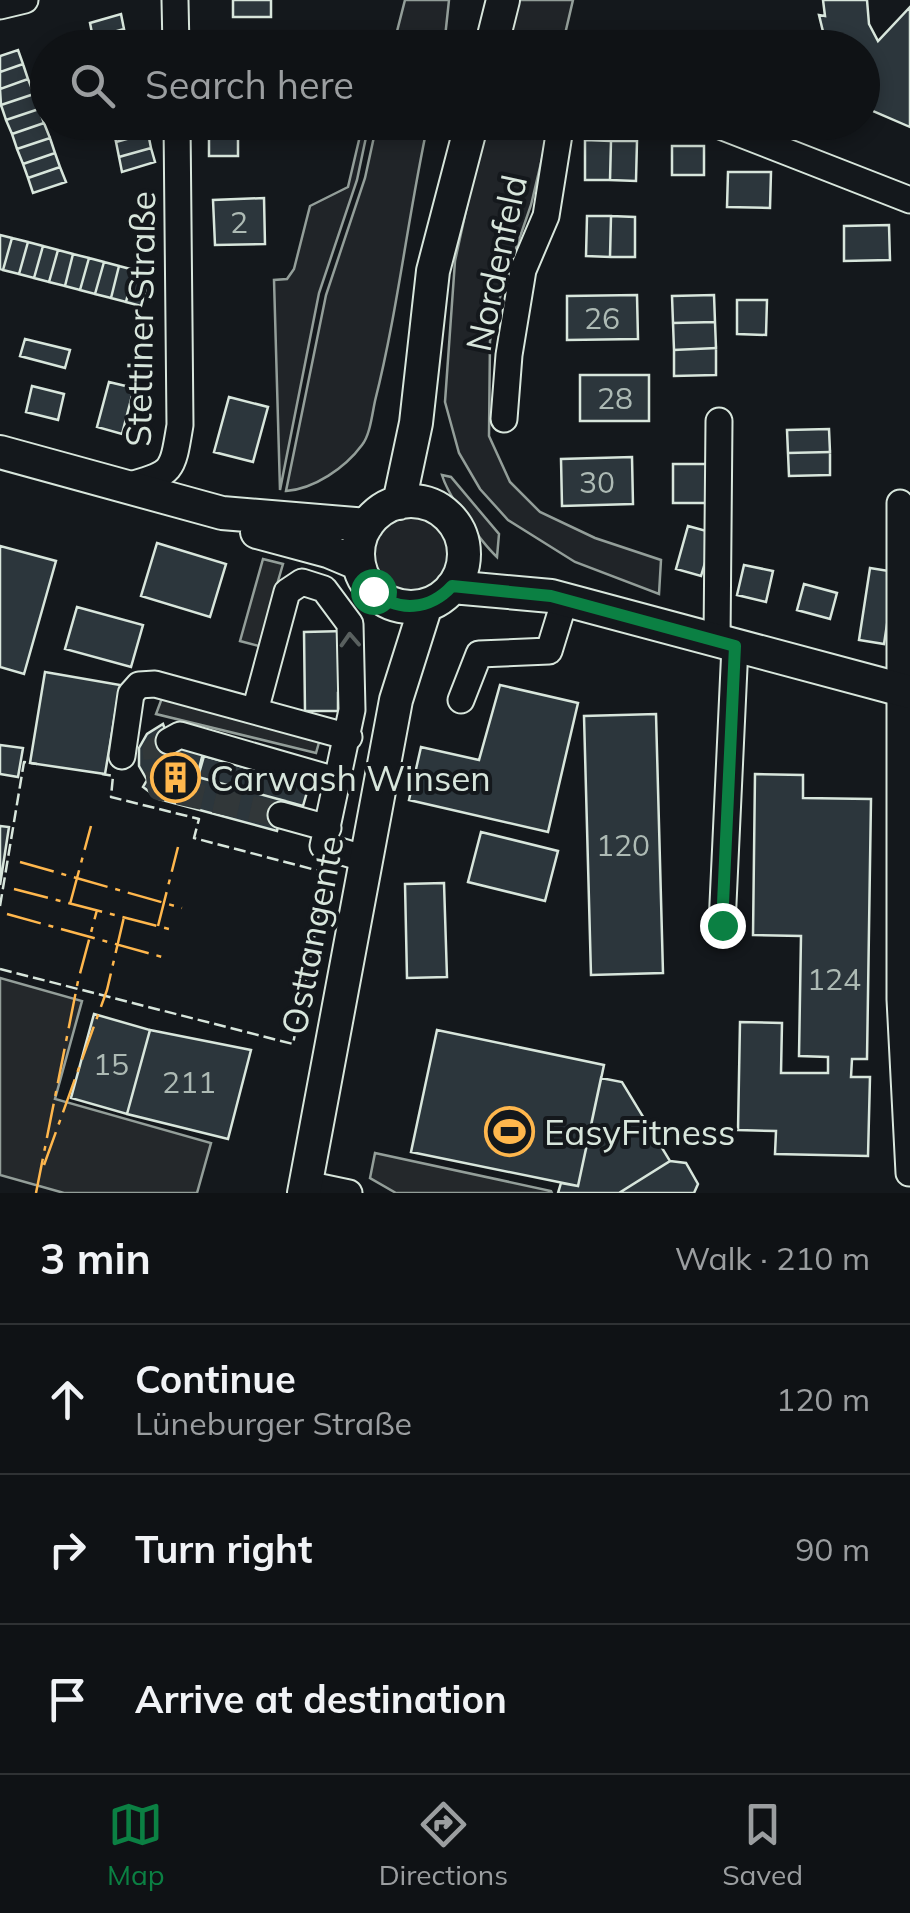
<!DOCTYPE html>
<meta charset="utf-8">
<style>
:root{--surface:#0f1215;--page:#1d2022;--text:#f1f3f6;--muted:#9b9ea0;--line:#2f3234;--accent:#0b8043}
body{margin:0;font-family:Mulish,sans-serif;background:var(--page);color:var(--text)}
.stop{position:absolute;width:30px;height:30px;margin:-22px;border:8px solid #0b8043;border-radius:50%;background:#fff}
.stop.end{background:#0b8043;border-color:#fff;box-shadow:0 2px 10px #0008}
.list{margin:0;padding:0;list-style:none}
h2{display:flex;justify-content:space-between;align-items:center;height:130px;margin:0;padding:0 40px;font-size:42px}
h2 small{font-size:32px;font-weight:400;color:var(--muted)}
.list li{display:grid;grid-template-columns:65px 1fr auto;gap:30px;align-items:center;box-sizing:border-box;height:150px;padding:0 40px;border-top:2px solid var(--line)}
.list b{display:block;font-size:38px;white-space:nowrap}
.list p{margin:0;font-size:32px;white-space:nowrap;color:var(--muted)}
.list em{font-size:32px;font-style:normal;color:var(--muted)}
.icon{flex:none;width:55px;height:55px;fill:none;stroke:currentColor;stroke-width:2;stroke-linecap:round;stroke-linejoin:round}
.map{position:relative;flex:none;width:910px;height:1193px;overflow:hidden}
.search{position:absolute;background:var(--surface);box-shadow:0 5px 15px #0003;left:30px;right:30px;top:30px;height:110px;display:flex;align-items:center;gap:25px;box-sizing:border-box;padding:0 35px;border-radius:55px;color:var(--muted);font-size:38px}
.sheet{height:580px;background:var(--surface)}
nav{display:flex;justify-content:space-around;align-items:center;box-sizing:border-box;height:140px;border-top:2px solid var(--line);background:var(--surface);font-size:28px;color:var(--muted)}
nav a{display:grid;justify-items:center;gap:5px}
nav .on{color:var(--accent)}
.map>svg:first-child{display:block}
.green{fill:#202428;stroke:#939e99;stroke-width:2.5}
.parking{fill:#24282b;stroke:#939e99;stroke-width:2.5}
.building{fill:#2c363c;stroke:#d8e6dc;stroke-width:2.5}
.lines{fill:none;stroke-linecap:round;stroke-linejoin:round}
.minor-tunnel{stroke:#313739;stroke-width:25;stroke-dasharray:25 12;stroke-linecap:butt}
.minor-casing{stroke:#d8e6dc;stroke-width:29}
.major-casing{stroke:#d8e6dc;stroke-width:36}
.minor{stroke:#14181c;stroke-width:25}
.major{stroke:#14181c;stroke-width:32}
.fence{stroke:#d8e6dc;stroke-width:2.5;stroke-dasharray:12 5;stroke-linecap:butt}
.power{stroke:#ffb74d;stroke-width:2.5;stroke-dasharray:35 8 5 8;stroke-linecap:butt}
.oneway{stroke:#59605f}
.route{stroke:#0b8043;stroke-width:12}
.labels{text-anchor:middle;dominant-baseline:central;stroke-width:8;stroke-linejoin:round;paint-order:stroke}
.number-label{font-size:30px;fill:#adbab4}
.street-label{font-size:35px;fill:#d8e6dc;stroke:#14181c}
.poi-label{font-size:35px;fill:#d8e6dc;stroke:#14181c;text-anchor:start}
</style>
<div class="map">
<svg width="910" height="1193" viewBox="0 0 910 1193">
<rect width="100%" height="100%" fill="#14181c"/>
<path class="green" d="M405,0H449L444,47H393Z
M519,0H573L562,47L505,48Z
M363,123H369L357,180L319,293L280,490L274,280L287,279L294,269L310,206L348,187Z
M377,123H428C408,215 398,310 375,401C372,415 370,435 362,445C345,468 314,489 286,491L326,295L365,178Z
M485,123L550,125L531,205L502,289L490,341L489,436L510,482L540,512L595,538L661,560L659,594L575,562L508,520L480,489L459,453L445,402L455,261Z
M442,475L451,477L499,534L497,557C481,542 448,496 442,475Z
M373 555a40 40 0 1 1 80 0a40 40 0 1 1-80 0Z"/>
<path class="parking" d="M263,559L283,564L259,646L240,641Z
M162,698L320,739L316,753L156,714Z
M0,978L82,1001L55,1099L211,1143L197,1193H64L0,1175Z
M375,1153L551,1191L552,1193H396L370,1178Z"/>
<path class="building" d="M233,0H271V17H233Z
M823,0H867L869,24L878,41L910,7V127L868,109L872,102L862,95V48H827L819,15L825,16Z
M121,14L124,29L93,38L90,23Z
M124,29L127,44L95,48L93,38Z
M305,32L306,48H207L206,36Z
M18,50L23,64L0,72V56Z
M23,64L28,79L0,89V72Z
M28,79L34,94L1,105L0,89Z
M34,94L39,109L6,120L1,105Z
M39,109L44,123L12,134L6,120Z
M129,122H145L148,133L116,142L113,127Z
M44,123L50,138L17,149L12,134Z
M209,125H238V156H209Z
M148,133L151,148L119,157L116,142Z
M50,138L55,153L23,164L17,149Z
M585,140L611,141L610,180H585Z
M611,141H637L636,181L610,180Z
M672,146H704V175H672Z
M151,148L155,162L122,172L119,157Z
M55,153L60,167L28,178L23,164Z
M60,167L66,182L33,193L28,178Z
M728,172H771L770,208L727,207Z
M264,198L265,244L215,245L213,200Z
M587,216H611L610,257L586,256Z
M611,216L635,217V257H610Z
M889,225L890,260L844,261V226Z
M0,235L12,238L3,270L0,269Z
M12,238L28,242L19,274L3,270Z
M28,242L43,246L34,278L19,274Z
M43,246L58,250L49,282L34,278Z
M58,250L73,254L65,286L49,282Z
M73,254L89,258L80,290L65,286Z
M89,258L104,262L95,294L80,290Z
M104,262L119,266L111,298L95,294Z
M119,266L134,270L126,302L111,298Z
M134,270L150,274L141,306L126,302Z
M637,295L638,339L567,340V296Z
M714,295L715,322L673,323L672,296Z
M737,300H767L766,335L737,334Z
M715,322L716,348L674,350L673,323Z
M25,339L70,350L65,368L20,356Z
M716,348V375L674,376V350Z
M580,375H649V421H580Z
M109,382L134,388L122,434L97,427Z
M32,386L64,394L58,420L26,412Z
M229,397L268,407L253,462L214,452Z
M829,429L830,452L788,453L787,430Z
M830,452V475L789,476L788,453Z
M632,457L633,504L562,506L561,459Z
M673,464H711V503H673Z
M688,526L714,533L701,576L676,569Z
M157,543L226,564L210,617L141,596Z
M0,546L56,561L24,674L0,667Z
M744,565L773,571L766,602L737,595Z
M870,568L895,572L884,644L859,640Z
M804,584L837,593L830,619L797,610Z
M77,607L143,625L131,667L65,649Z
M345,631L346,693H338V711H305L304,632Z
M45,672L120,685L105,774L30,763Z
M500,685L578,703L548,832L409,800L421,747L479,760Z
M656,714L663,973L591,975L584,716Z
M163,724L169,741L203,753L199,769L190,775L285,801L277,831L159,799L143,787L147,780L139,766V748L147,734Z
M0,745L23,748L18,777L0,774Z
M204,756L309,785L303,806L198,777Z
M755,774L803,775V798L871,799L867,1059H852L851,1077H870L868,1156L775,1154L776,1131L738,1130L740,1022L782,1023L781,1073H828V1057L799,1056L801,936L753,935Z
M0,826L9,827L0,885Z
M481,832L558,851L545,901L468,882Z
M444,883L447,977L407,978L405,884Z
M94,1014L150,1030L127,1114L71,1098Z
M150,1030L251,1050L228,1139L127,1114Z
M437,1030L604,1065L578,1186L411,1152Z
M601,1078L622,1082L670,1161L619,1193H558L561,1183L578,1186Z
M670,1161L686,1163L698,1184L694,1193H619Z"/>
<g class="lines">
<path class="minor-tunnel" d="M169,741L155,750L160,788L281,815"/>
<defs>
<path id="minor" d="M175,0L176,48
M0,6L25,0
M710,122L910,200
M504,419L509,355L523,270L546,216L561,122
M127,486C173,472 172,474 180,425L177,122
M900,503V999L909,1173
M717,641L719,421
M461,700L479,654L549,651L565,599
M255,711L287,592L302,582L324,589L350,624L352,710L323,846L366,859
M169,741L180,735L339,781
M122,756L131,694L139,685L155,684L349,737
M281,815L328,828
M722,925L735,646
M306,1184L349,1193"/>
<path id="major" d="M491,48L503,0
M0,452L222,513L367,525
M358 554a53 53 0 1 1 106 0a53 53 0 1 1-106 0Z
M399,503L416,423L433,271L472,122
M257,532L328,551L359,564
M452,587L551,596L910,692
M304,1193L396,700L426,605"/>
</defs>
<use href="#minor" class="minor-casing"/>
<use href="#major" class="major-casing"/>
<use href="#minor" class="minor"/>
<use href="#major" class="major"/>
<path class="fence" d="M0,906L24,762L37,764
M0,969L293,1044L327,873L194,838L199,819L111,797L113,776L102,774"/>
<path class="power" d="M20,862L182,908
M14,889L173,930
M70,904L91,826
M7,914L166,958
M158,926L178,847
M44,1165L107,990L124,917
M36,1193L78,981L97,910"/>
</g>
<defs><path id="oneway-chevron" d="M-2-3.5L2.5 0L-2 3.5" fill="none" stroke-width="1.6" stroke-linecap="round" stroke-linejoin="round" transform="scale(2.5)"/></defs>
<use class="oneway" href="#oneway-chevron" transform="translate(350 640) rotate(-93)"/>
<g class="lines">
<path class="route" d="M373,591C398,613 430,610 452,586L551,596L735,646L722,925"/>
</g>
<defs>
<symbol id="building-ring" viewBox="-11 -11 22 22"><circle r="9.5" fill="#14181c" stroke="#ffb74d" stroke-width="1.5"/><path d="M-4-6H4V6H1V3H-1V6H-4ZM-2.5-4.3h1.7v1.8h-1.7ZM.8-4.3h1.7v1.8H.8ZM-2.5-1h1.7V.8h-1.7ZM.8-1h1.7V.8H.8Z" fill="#ffb74d"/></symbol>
<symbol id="stadium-ring" viewBox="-11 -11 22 22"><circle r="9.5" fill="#14181c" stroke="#ffb74d" stroke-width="1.5"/><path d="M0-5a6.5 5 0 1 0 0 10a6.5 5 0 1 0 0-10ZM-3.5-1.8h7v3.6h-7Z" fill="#ffb74d"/></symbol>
</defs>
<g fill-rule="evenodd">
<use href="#building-ring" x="148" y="750" width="55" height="55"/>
<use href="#stadium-ring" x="482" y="1104" width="55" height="55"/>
</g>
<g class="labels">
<g class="number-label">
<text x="239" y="222">2</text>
<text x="602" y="318">26</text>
<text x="615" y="398">28</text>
<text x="597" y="482">30</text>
<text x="623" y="845">120</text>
<text x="834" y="979">124</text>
<text x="111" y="1064">15</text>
<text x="189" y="1082">211</text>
</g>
<g class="street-label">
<text transform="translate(496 263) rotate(-78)">Nordenfeld</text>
<text transform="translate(140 319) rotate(-89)">Stettiner Straße</text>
<text transform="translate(312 935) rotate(-79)">Osttangente</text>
</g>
<g class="poi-label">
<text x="210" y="778">Carwash Winsen</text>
<text x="544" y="1132">EasyFitness</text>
</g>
</g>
</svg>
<div class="stop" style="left:373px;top:591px"></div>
<div class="stop end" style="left:722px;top:925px"></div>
<div class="search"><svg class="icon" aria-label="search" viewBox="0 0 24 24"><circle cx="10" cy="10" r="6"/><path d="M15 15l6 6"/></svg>Search here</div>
</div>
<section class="sheet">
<h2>3 min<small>Walk · 210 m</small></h2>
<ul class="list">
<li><svg class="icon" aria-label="ahead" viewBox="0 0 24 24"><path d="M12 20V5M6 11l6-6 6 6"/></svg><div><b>Continue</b><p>Lüneburger Straße</p></div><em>120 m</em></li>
<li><svg class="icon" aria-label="right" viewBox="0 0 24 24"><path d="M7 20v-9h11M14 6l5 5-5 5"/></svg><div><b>Turn right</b></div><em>90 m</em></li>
<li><svg class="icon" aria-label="arrive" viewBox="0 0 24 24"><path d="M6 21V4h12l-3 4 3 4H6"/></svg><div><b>Arrive at destination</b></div></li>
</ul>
</section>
<nav>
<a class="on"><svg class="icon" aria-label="map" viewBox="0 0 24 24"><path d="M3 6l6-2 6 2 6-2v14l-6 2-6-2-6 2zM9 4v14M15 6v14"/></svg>Map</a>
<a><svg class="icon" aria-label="directions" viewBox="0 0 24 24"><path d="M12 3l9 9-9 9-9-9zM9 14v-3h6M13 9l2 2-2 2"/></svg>Directions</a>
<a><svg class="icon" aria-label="saved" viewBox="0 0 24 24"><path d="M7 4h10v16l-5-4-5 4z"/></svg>Saved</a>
</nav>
